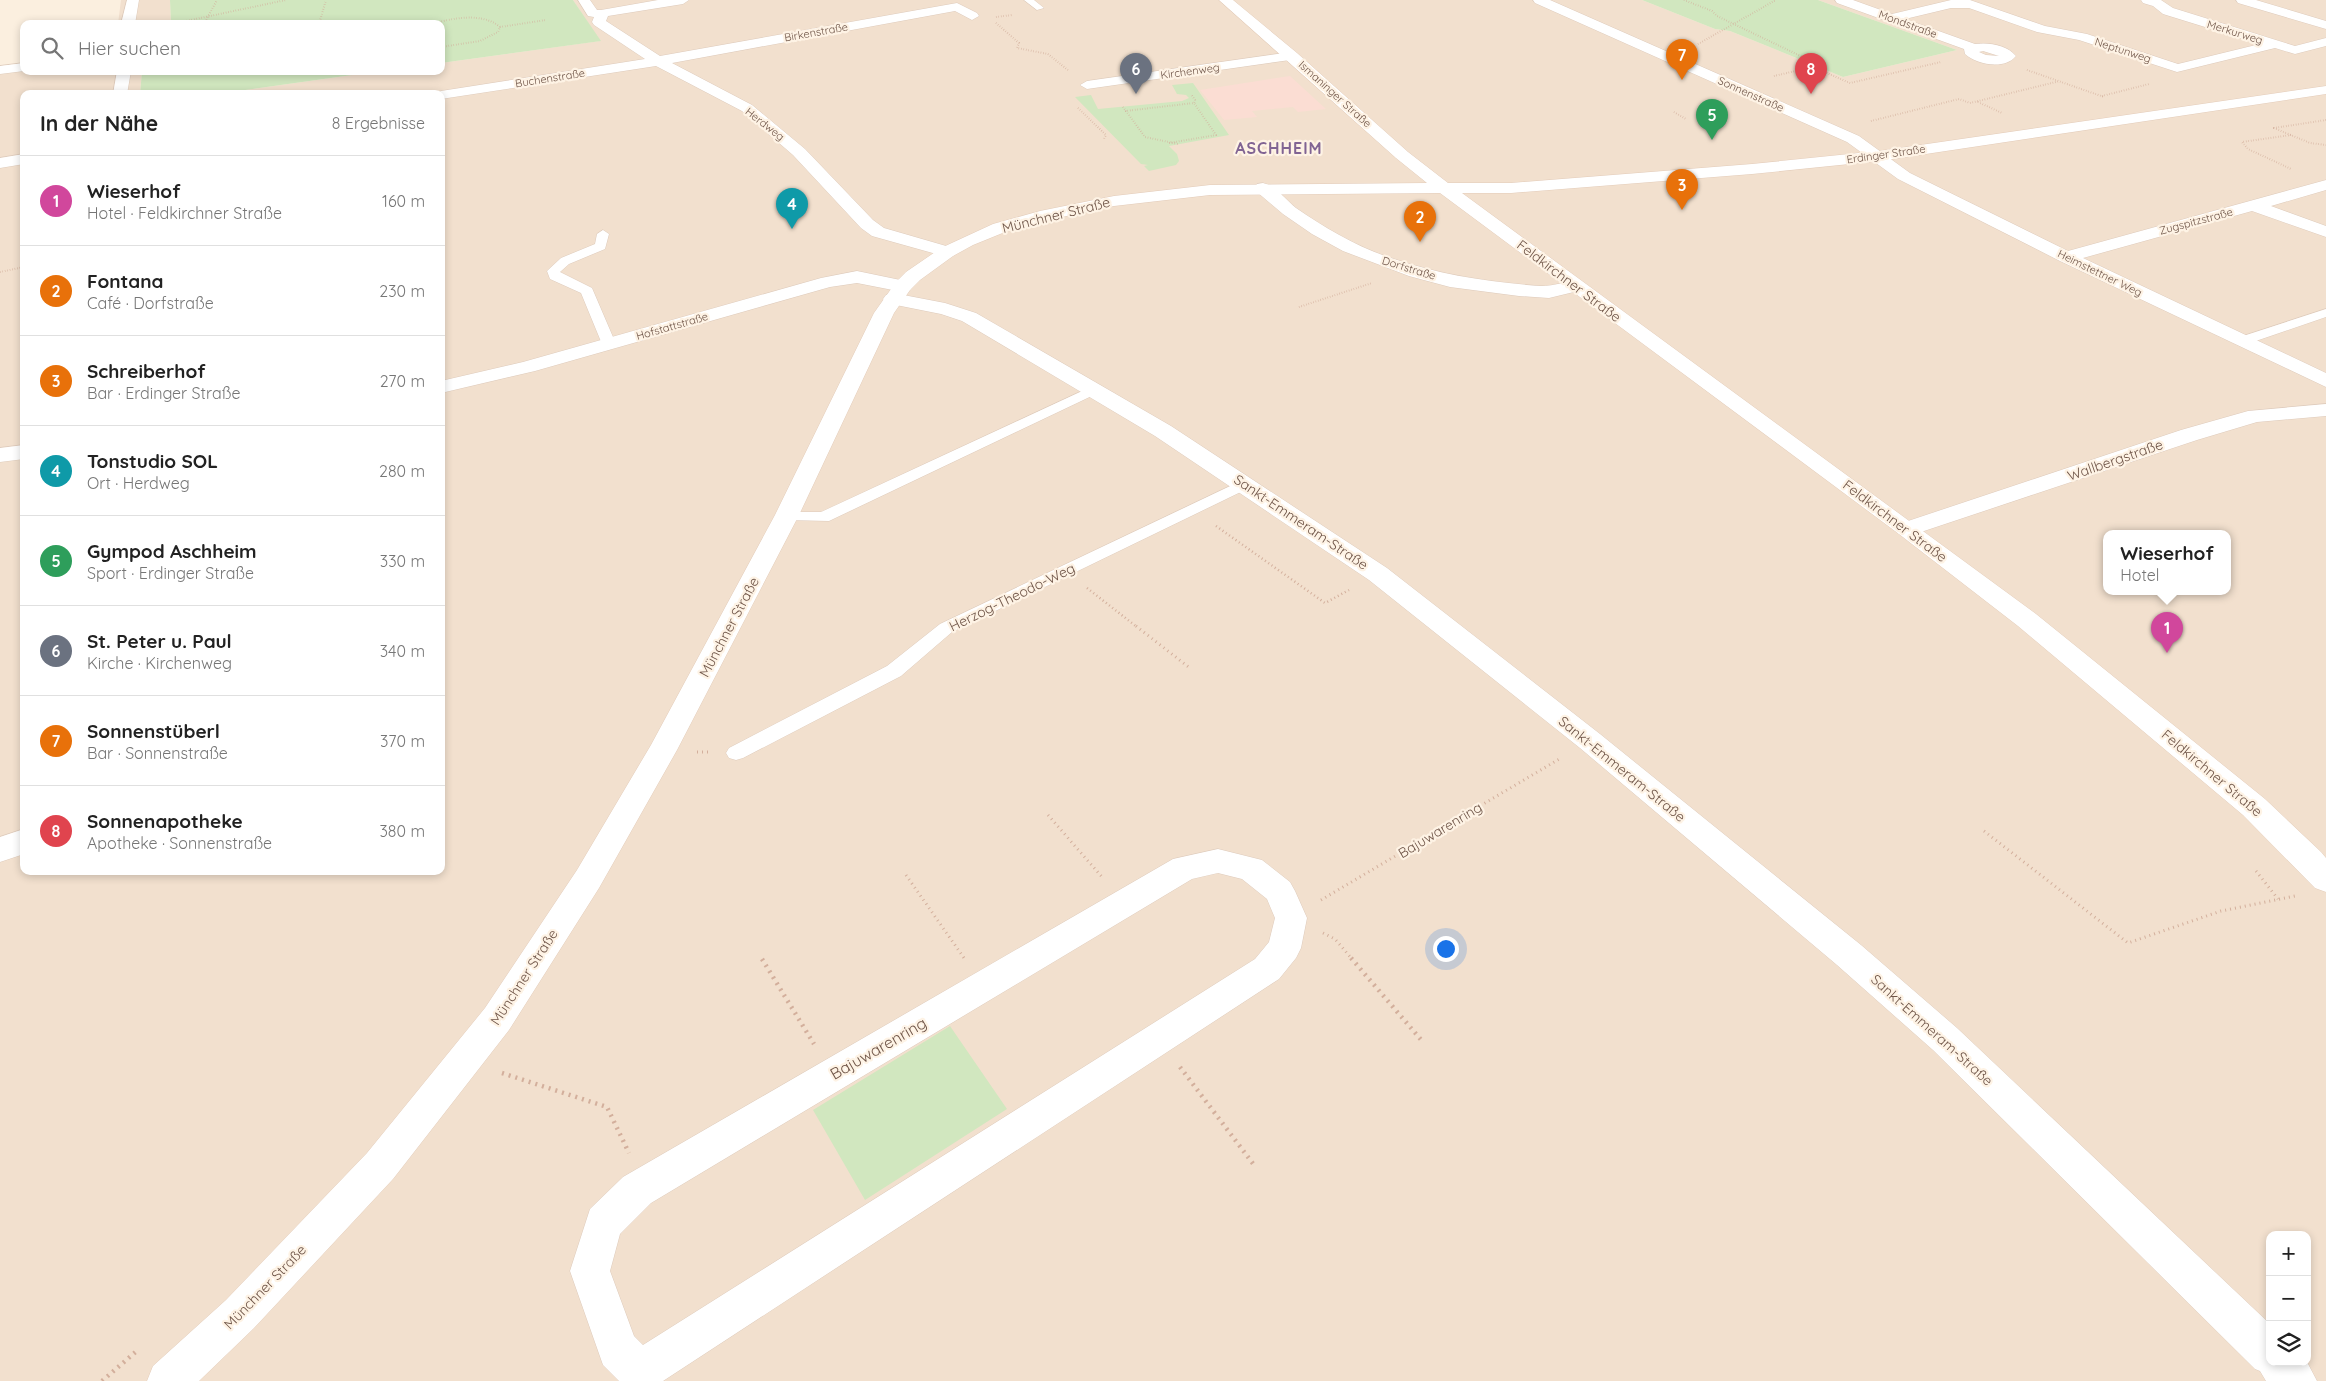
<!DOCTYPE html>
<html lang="de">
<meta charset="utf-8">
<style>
:root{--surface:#fff;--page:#f2f2f2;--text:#222;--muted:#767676;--line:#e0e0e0;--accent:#2563eb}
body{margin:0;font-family:Quicksand,sans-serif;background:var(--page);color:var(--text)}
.controls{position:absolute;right:15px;bottom:15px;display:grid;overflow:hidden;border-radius:10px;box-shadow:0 2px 8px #0003}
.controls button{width:45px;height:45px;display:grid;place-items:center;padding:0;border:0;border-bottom:1px solid var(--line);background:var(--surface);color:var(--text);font:25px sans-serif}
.you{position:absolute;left:1445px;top:948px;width:18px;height:18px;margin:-12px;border:4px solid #fff;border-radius:50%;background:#1a73e8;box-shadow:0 0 0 8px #1a73e833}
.badge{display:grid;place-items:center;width:32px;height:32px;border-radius:50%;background:var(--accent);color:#fff;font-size:16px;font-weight:700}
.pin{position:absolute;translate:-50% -41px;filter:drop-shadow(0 1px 2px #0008)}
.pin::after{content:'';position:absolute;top:26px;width:18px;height:15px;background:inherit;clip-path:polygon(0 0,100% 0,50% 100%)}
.popup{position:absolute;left:2103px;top:530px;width:128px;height:65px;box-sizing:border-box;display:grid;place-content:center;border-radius:10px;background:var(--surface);filter:drop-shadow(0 1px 4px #0005);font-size:16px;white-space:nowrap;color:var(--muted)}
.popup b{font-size:19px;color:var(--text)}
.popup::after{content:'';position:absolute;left:50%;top:100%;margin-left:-10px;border:10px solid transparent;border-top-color:var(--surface)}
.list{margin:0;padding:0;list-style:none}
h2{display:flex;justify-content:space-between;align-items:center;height:65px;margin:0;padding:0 20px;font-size:21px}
h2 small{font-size:16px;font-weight:400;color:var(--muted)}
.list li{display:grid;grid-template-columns:32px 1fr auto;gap:15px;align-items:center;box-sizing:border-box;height:90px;padding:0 20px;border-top:1px solid var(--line)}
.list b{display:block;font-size:19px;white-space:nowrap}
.list p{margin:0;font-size:16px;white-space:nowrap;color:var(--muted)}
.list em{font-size:16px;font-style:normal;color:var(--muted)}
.icon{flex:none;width:28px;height:28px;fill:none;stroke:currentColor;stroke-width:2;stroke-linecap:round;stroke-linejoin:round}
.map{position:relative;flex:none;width:2326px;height:1381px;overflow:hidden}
.search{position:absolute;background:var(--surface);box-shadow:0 2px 8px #0003;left:20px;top:20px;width:425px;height:55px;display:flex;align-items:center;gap:12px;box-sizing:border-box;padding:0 18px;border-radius:10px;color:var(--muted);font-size:19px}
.panel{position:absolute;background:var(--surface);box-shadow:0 2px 8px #0003;left:20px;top:90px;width:425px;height:785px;border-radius:10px}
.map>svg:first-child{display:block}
.residential{fill:#f2e0ce;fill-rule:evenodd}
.commercial{fill:#fbddd3}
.green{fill:#d1e7bf}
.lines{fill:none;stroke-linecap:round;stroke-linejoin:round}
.lane-casing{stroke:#decbbc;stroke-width:1}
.street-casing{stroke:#decbbc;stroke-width:1}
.secondary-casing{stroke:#e3ccba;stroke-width:1}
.path-far3{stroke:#d3af9c;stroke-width:2;stroke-dasharray:0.5 2;stroke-linecap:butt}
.path-far2{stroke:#d3af9c;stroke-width:2.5;stroke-dasharray:1 3;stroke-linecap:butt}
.path-far1{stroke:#d3af9c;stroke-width:3;stroke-dasharray:1 4;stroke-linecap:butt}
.path{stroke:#d3af9c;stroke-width:4.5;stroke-dasharray:2 5;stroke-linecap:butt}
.lane{fill:#fff;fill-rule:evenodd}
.street{fill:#fff;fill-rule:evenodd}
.secondary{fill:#fff;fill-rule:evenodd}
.labels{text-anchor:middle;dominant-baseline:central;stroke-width:4.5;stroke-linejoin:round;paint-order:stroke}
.far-street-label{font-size:11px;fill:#6f5548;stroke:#fef3e5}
.street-label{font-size:14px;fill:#6f5548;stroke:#fef3e5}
.far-district-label{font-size:16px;font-weight:bold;letter-spacing:1px;fill:#816493;stroke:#fef3e5}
.near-street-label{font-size:16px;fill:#6f5548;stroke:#fef3e5}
</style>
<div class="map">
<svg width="2326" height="1381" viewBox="0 0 2326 1381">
<rect width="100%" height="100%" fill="#fbefdf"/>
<path class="residential" d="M121,0H170L171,24H118Z
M573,0H1642L1715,29L1730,31L1843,77L1957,50L1818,0H2326V1381H0V67L24,63V71H142L140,94H24V871H441V94H217L381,71H441V63L600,41ZM2107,534H2227V592H2107ZM2270,1235H2307V1362H2270Z"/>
<path class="commercial" d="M1290,76L1326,109L1298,112L1293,107L1252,111L1257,117L1224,120L1200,90Z"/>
<path class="green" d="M170,0H573L601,41L441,63V24H171Z
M1642,0H1818L1957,50L1843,77L1730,31L1715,29Z
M142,71H381L217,94H140Z
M1193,83L1229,135L1169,146L1177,154L1179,161L1176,165L1149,171L1144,166L1148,165L1141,164L1075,97L1091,95L1098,109L1182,101L1189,98L1186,95L1177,94L1172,85Z
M950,1026L1007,1109L865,1200L813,1110Z"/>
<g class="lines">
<defs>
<path id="lane" d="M1024,0H1034L1044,8L1037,10Z
M603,230L609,234L605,249L569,264L560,272L592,288L616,344L609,348L602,344L581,293L550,279L547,271L561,258L595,244L597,234Z
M2326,309V317L2247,344L2242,345L2235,341L2237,338Z
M1093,386L1100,390L1098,393L829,521L787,520L781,518L779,515L781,512H821Z
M1245,479L1251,481L1253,484L1251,487L952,632L901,676L743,758L736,760L729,758L726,753L729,748L887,666L940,624Z"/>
<path id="street" d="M127,0H139L135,24H121Z
M578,0H590L597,10H601L658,0H689L683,4L608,16L606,21L660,56L957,3L977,13L979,16L972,20L955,11L672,63L752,105L805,149L873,220L884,228L953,248L956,252L953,256L947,257L872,236L861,228L793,155L742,111L656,66L441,99V94H435L441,91L645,59L594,25L592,22L594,17L588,16Z
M1533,0H1550L1859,136L1910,173L2068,251L2326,180V190L2271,206L2326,226V237L2252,211L2083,258L2326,373V387L2060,261L1898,179L1847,142L1535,3Z
M1835,0H1853L1892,14L1951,0H1970L2045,26L2087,34L2178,64L2260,44L2163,14L2153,6L2143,3L2141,0H2161L2173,8L2295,46L2326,38V46L2295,54L2275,48L2177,72L2079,40L2037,32L1969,8H1951L1905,19L1975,44C1989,42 2007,45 2016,56C2005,70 1977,65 1965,54L1964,49L1837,3ZM1983,51L1999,56L1986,55L1979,52Z
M2236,0H2256L2326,21V29L2238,3Z
M1292,52L1299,56L1297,59L1087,89L1080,85L1087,81Z
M24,63V71L0,74V66Z
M117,71H131L127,94H113Z
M24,154V164L0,168V158Z
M1263,183C1276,186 1286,200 1296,208C1325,228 1357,247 1391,258C1440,275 1489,282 1540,286C1555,287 1568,279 1582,282L1584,286L1582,290L1549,298L1519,296L1450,287L1409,276L1343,251L1312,234L1283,214L1257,192L1255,188L1257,184Z
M857,271L910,282L912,286L910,290L903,292L857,283L830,287L535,371L441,393V381L523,362L821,278Z
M893,293L945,303L976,313L1171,426L1387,568L1600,734L1861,945L1957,1028L2270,1324V1362H2307L2317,1381H2266L2260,1371L2255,1369L1933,1050L1837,965L1580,748L1369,580L1155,436L962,321L941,314L886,303L883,299L886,295Z
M2326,404V416L2257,422L2197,440L1915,534L1907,536L1899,534L1895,529L1899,524L2181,430L2248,411Z
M24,445V459L0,462V448Z
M24,829V854L0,862V837Z
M1218,849L1262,860L1290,882L1295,891L1307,918L1301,948L1296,958L1279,979L663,1381H619L603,1365L570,1271L590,1209L623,1177L1173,859ZM1218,873L1242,879L1267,899L1275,918L1269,942L1255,959L643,1345L634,1336L610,1271L620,1234L651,1203L1192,879Z"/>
<path id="secondary" d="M1219,0H1233L1297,53L1408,152L1448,183H1511L1752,164L1879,151L2326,86V94L1879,161L1752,174L1511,193H1462L2036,614L2265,799L2321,852L2326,858V892L2315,888L2243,815L2018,626L1899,534L1440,193L1210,195L1114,206L1043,221L1005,232L973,245L953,256L920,280L910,290L894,313L799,515L677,750L599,888L509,1030L393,1179L254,1328L199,1381H147L153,1366L226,1300L367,1153L485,1008L577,870L651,745L775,515L874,313L896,282L906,272L941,248L993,224L1040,211L1114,196L1210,185L1427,183L1396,158Z"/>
</defs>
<use href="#lane" class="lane-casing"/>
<use href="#street" class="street-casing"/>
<use href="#secondary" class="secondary-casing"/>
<path class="path-far3" d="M1684,0L1712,11L1717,16L1811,61L1813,67L1850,83L1941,62
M996,17L1012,15
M996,23L1019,43L1017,48L1048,54L1069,71
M172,24L286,0
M204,24L217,0
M319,24L326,0
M432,24C453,18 482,12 500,27L498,32L480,41L441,47
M500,27L546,20
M1698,44L1776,0
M2027,70L2104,97
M1774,76L1813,67
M2102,96L2149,84
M1978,102L2002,113
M1123,107L1145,137L1178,144
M1078,108L1106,135L1104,139
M1125,111L1194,103L1195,100L1191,94
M1674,112L1686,119
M2326,120L2274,128L2310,143L2326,145
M1871,121L1959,99L1970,103L2060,81
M2291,135L2242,142L2248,149L2291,169
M1169,143L1216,135L1194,103
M0,272L24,267
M1299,307L1372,283"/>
<path class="path-far2" d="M1216,526L1325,603L1349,590
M1087,588L1137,627"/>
<path class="path-far1" d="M1136,626L1191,669
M697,752H711
M1048,815L1102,877
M1984,831L2128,943L2221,911L2295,896
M2256,871L2278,899
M906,875L964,958
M1321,900L1561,758
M1323,933L1335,939L1352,959"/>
<path class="path" d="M1351,958L1423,1042
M762,959L814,1044
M1180,1067L1254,1165
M502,1073L607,1107L629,1153
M102,1381L139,1349"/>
<use href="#lane" class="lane"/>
<use href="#street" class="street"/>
<use href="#secondary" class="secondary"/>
</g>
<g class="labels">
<g class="far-street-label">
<text transform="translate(1908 24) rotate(20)">Mondstraße</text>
<text transform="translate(816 32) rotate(-10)">Birkenstraße</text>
<text transform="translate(2235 32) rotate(17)">Merkurweg</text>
<text transform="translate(2123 50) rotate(18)">Neptunweg</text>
<text transform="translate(1190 71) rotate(-8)">Kirchenweg</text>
<text transform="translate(550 78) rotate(-9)">Buchenstraße</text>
<text transform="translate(1335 94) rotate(42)">Ismaninger Straße</text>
<text transform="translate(1751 94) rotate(24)">Sonnenstraße</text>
<text transform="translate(765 124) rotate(38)">Herdweg</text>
<text transform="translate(1886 154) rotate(-8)">Erdinger Straße</text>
<text transform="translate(2196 221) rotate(-15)">Zugspitzstraße</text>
<text transform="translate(1409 268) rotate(17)">Dorfstraße</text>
<text transform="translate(2100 273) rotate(26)">Heimstettner Weg</text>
<text transform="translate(672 326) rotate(-16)">Hofstattstraße</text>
</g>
<g class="street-label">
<text transform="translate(1056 215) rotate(-14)">Münchner Straße</text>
<text transform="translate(1569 281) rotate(37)">Feldkirchner Straße</text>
<text transform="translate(2115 460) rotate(-19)">Wallbergstraße</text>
<text transform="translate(1895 521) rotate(37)">Feldkirchner Straße</text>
<text transform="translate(1301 522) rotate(34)">Sankt-Emmeram-Straße</text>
<text transform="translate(1012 597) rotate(-26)">Herzog-Theodo-Weg</text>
<text transform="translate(729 627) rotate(-62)">Münchner Straße</text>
<text transform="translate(1622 769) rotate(39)">Sankt-Emmeram-Straße</text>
<text transform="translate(2212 773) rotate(40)">Feldkirchner Straße</text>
<text transform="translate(1440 830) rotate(-31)">Bajuwarenring</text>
<text transform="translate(524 977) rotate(-57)">Münchner Straße</text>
<text transform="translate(1932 1030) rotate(42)">Sankt-Emmeram-Straße</text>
<text transform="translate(265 1287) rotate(-46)">Münchner Straße</text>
</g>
<g class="far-district-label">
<text x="1279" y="148">ASCHHEIM</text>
</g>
<g class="near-street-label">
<text transform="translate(878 1048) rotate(-30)">Bajuwarenring</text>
</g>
</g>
</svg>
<div class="controls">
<button>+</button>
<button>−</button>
<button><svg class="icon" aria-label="layers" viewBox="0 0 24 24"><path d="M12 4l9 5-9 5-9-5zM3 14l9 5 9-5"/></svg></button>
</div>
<div class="you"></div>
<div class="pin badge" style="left:2167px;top:653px;background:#d1479c">1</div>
<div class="popup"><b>Wieserhof</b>Hotel</div>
<div class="pin badge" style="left:1420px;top:242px;background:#e8710a">2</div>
<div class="pin badge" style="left:1682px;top:210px;background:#e8710a">3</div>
<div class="pin badge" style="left:792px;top:229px;background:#0f9aa8">4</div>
<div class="pin badge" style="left:1712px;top:140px;background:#2e9e5b">5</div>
<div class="pin badge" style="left:1136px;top:94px;background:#6b7280">6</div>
<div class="pin badge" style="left:1682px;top:80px;background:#e8710a">7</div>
<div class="pin badge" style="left:1811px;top:94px;background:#e0444e">8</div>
<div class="search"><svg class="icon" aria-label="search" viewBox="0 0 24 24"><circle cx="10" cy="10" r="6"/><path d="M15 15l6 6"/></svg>Hier suchen</div>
<section class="panel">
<h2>In der Nähe<small>8 Ergebnisse</small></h2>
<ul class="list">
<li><span class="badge" style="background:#d1479c">1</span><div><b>Wieserhof</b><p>Hotel · Feldkirchner Straße</p></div><em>160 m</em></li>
<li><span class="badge" style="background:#e8710a">2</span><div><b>Fontana</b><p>Café · Dorfstraße</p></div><em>230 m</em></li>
<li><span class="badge" style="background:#e8710a">3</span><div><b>Schreiberhof</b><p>Bar · Erdinger Straße</p></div><em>270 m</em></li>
<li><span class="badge" style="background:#0f9aa8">4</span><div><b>Tonstudio SOL</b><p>Ort · Herdweg</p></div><em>280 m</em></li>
<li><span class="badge" style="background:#2e9e5b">5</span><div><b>Gympod Aschheim</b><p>Sport · Erdinger Straße</p></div><em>330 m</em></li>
<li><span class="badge" style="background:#6b7280">6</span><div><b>St. Peter u. Paul</b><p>Kirche · Kirchenweg</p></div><em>340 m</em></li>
<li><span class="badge" style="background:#e8710a">7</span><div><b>Sonnenstüberl</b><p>Bar · Sonnenstraße</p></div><em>370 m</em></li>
<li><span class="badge" style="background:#e0444e">8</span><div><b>Sonnenapotheke</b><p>Apotheke · Sonnenstraße</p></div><em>380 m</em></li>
</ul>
</section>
</div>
